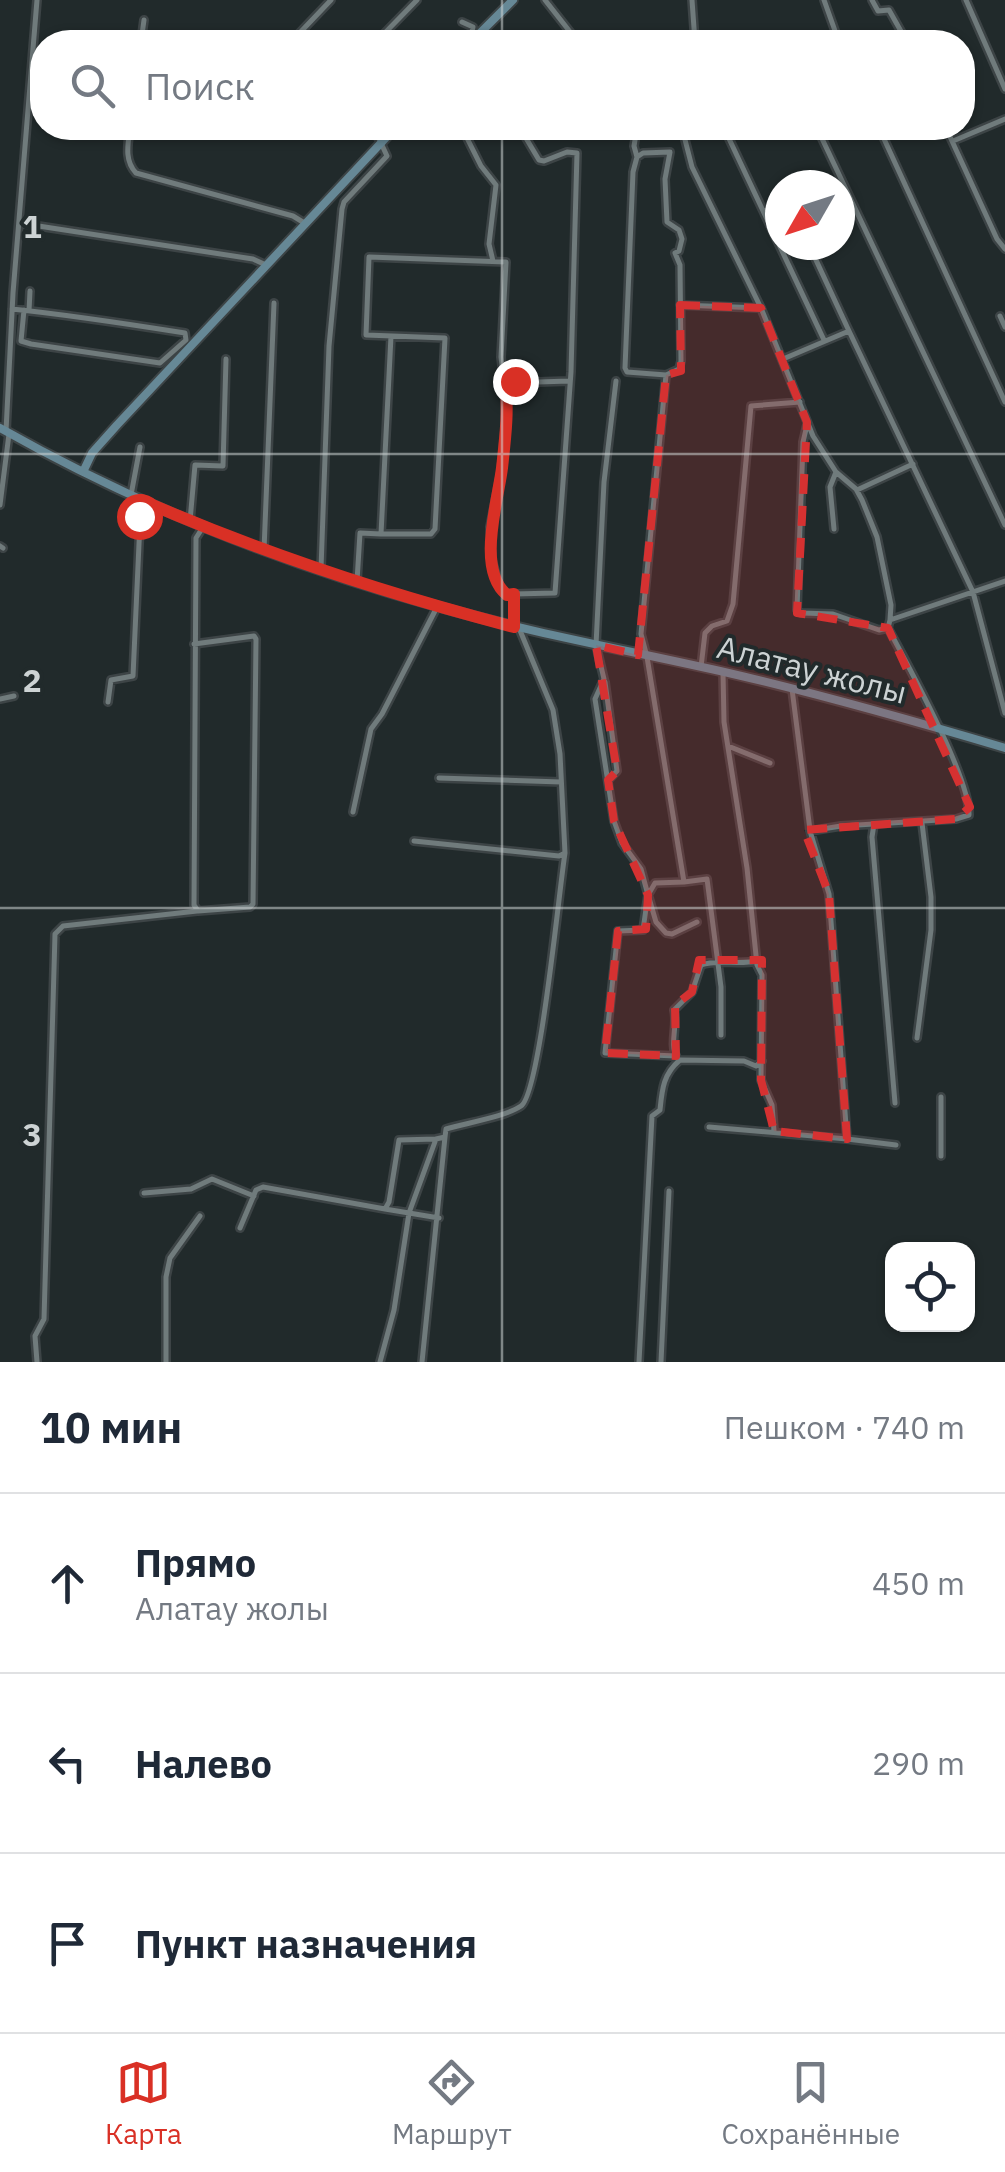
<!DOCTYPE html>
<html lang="ru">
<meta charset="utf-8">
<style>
:root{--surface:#fff;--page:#f2f2f3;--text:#1f2937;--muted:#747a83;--line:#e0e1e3;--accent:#d93025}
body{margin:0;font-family:"IBM Plex Sans",sans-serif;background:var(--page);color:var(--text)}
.controls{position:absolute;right:30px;bottom:30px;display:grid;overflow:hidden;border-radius:20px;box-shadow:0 2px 8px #0004}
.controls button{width:90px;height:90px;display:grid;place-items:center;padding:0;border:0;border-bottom:2px solid var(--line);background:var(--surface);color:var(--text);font:50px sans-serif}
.compass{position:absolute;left:765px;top:170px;width:90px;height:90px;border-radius:50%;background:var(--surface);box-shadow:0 2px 8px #0004;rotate:231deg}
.stop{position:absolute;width:30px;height:30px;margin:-22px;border:8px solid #d93025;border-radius:50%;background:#fff}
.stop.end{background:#d93025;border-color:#fff;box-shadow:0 2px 10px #0008}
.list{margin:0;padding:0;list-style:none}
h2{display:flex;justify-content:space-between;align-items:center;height:130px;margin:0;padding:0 40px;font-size:42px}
h2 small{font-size:32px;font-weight:400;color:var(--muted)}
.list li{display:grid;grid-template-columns:65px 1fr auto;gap:30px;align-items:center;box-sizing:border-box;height:180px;padding:0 40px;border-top:2px solid var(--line)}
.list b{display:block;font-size:38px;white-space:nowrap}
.list p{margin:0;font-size:32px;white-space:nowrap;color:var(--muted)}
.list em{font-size:32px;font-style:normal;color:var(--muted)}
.icon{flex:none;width:55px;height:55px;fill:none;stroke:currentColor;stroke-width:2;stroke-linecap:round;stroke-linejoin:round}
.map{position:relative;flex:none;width:1005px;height:1362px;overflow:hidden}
.search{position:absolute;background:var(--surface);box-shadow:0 2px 8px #0004;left:30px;right:30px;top:30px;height:110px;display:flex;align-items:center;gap:25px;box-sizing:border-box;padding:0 35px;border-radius:40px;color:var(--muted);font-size:38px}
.sheet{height:670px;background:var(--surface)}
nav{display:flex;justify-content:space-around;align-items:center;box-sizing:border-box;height:140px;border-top:2px solid var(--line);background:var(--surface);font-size:28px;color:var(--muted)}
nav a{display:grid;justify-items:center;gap:5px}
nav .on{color:var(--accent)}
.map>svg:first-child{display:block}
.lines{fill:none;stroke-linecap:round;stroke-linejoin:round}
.street-casing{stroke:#3d4446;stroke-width:10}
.secondary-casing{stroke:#3d4446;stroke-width:12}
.street{stroke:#707b7c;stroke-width:5}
.secondary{stroke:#668896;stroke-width:8}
.route{stroke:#d93025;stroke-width:12}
.marked{fill:#d63131;fill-opacity:0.2;stroke:#d63131;stroke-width:8;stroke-dasharray:20 12;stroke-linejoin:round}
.grid{fill:none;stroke:#cdd3d4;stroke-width:2.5;stroke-opacity:0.55}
.labels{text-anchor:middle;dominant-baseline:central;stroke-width:8;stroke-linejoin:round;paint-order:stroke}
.street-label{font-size:32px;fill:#cdd3d4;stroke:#212a2b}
.grid-label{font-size:32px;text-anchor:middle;font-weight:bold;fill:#cdd3d4;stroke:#212a2b;stroke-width:8;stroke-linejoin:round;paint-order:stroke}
</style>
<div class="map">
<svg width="1005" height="1362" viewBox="0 0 1005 1362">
<rect width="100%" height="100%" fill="#212a2b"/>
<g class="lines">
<defs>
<path id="street" d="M545,0L578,42
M692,0L695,42
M824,0L839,42
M872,0L878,11L889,10L907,42
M966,0L1005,89
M462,22L473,27L470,40
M141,42L144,20
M291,42L331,0
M376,42L417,0
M130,128C128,144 124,160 136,173L293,216L306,224
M369,128L382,142
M462,128L481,166L496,185L489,244L493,261
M682,128L692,167L761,308L813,436L836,472L856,489L862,500L877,537L891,605L890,620
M724,128L824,340
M817,128L1005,525
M879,128L1005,402
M946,128L997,239L1005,249
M953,141L1005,119
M670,152L665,179L667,222L679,230L682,239L679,251L675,253L680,265L681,361L679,369L666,375L627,372L625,368L633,172L637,157L643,153Z
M637,157L634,146L637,128
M764,211L780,206
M19,223L253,259L266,265
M809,245L849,331
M680,305L761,308
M12,309C70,315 128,324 185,333L186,340L160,363L31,344L21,341L24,310
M29,311L30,291
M1000,316L1005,327
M783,359L849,331L973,592L1005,713
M616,381L604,482L596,645L604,679L595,699L614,821L622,843L641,869L648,895L655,883L684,882L647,657L641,634L666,375
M505,383L569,381
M807,425L803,442L797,610L801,613L833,614L879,630L888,628
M6,431L13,293L37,0
M857,490L913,464
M131,495L140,447
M0,505L9,434
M190,521L195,465L223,466L226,359
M834,529L830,487L836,472
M381,534H431L435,529L445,338L366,335L369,257L506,262L501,357L507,410L501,472L490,527L492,560L500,589L507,595L514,594V627
M0,546L3,548
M264,550L274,303
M321,569L329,346L342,209L344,202L387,156L381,143
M357,581L360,533L381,534L391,336
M514,594L555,593L571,372L577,153L567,152L544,161L539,160L520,128
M194,644L254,636L256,639L253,904L250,907L198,911L194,905L196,538L203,527
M701,667L705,633L712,626L727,621L733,604L751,406L800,402
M723,672L724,722L747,868L757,965L762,975L761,1080L772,1105L774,1131
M605,682L617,771L608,780
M792,689L810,830
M0,699L14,696
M108,702L111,680L133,676L141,500
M728,746L770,763
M439,778L561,782
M353,812L371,729L382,714L437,607
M874,824L872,837L895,1103
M414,841L559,856L565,853L560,754L553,710L519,628
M684,882L707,879L721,987V1035
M648,895L643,930L618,931L605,1053L676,1056
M649,898L656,922L666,933L672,934L697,922
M917,1038L931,930V897L922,823
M677,1058C669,1044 678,1026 674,1010L692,992L701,965C716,959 738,965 757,961
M941,1097V1156
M709,1127L847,1139L829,894L810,831L841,826L956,819L969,815C970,777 908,666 888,628L890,620L1005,581
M847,1139L896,1145
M144,1193L191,1189L212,1179L254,1196
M385,1209L439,1218
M240,1228L256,1190L263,1187L385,1209L389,1202L399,1140L436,1139
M37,1362L35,1336L44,1319L55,934L63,926L197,911
M166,1362V1277L170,1258L200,1216
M380,1362L394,1310L409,1213L436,1139L445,1137L446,1129C466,1123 505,1117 521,1106C540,1093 559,890 565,853
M422,1362L445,1137
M639,1362L652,1116L660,1110C662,1090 663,1074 680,1060L744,1061L756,1066L762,1061
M661,1362L669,1191"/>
<path id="secondary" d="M471,42L513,0
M0,428C138,506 287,565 440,607C532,633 627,650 720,671C816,693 911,720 1005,748
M83,472L92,453L117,425L395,128"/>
</defs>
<use href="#street" class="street-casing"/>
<use href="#secondary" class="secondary-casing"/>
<use href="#street" class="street"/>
<use href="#secondary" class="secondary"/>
</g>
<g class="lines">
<path class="route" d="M139,516L141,500C262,553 387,594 514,627V594L507,595C476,570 498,501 502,468C505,440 509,410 505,382L515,381"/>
</g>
<path class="marked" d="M680,305L761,308L807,422L797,613L888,628L970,807L956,819L804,830L829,894L847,1139L774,1131L761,1080L762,960H699L692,992L675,1005L676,1056L605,1053L618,931L646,929L648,895L614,821L608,780L617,771L596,645L638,655L666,375L681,371Z"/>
<path class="grid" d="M502,0V42M502,128V1362M0,454H1005M0,908H1005"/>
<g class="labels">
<g class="street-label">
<text transform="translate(812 669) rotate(14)">Алатау жолы</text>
</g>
</g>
<g class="grid-label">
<text x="32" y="238">1</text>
<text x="32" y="692">2</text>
<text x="32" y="1146">3</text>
</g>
</svg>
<div class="controls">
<button><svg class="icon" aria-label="locate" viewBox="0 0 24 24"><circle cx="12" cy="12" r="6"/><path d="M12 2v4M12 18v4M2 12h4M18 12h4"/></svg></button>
</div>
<svg class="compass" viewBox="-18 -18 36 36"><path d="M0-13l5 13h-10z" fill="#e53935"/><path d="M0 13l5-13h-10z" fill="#747a83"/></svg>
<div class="stop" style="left:139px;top:516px"></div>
<div class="stop end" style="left:515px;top:381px"></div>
<div class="search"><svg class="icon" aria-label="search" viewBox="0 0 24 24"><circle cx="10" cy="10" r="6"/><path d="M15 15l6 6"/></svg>Поиск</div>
</div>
<section class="sheet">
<h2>10 мин<small>Пешком · 740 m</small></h2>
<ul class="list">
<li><svg class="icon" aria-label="ahead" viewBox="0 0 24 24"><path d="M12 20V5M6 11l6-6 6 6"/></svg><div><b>Прямо</b><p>Алатау жолы</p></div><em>450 m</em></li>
<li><svg class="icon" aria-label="left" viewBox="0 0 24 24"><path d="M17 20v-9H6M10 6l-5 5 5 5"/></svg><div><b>Налево</b></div><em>290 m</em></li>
<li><svg class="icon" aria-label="arrive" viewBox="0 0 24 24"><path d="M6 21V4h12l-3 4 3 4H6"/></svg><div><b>Пункт назначения</b></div></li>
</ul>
</section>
<nav>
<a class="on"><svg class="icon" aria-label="map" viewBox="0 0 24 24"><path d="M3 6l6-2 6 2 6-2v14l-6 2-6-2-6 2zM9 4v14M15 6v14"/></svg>Карта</a>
<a><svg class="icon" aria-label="directions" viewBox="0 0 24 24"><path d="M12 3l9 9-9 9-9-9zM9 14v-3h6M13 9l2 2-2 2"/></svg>Маршрут</a>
<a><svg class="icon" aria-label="saved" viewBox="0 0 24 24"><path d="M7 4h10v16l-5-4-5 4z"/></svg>Сохранённые</a>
</nav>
